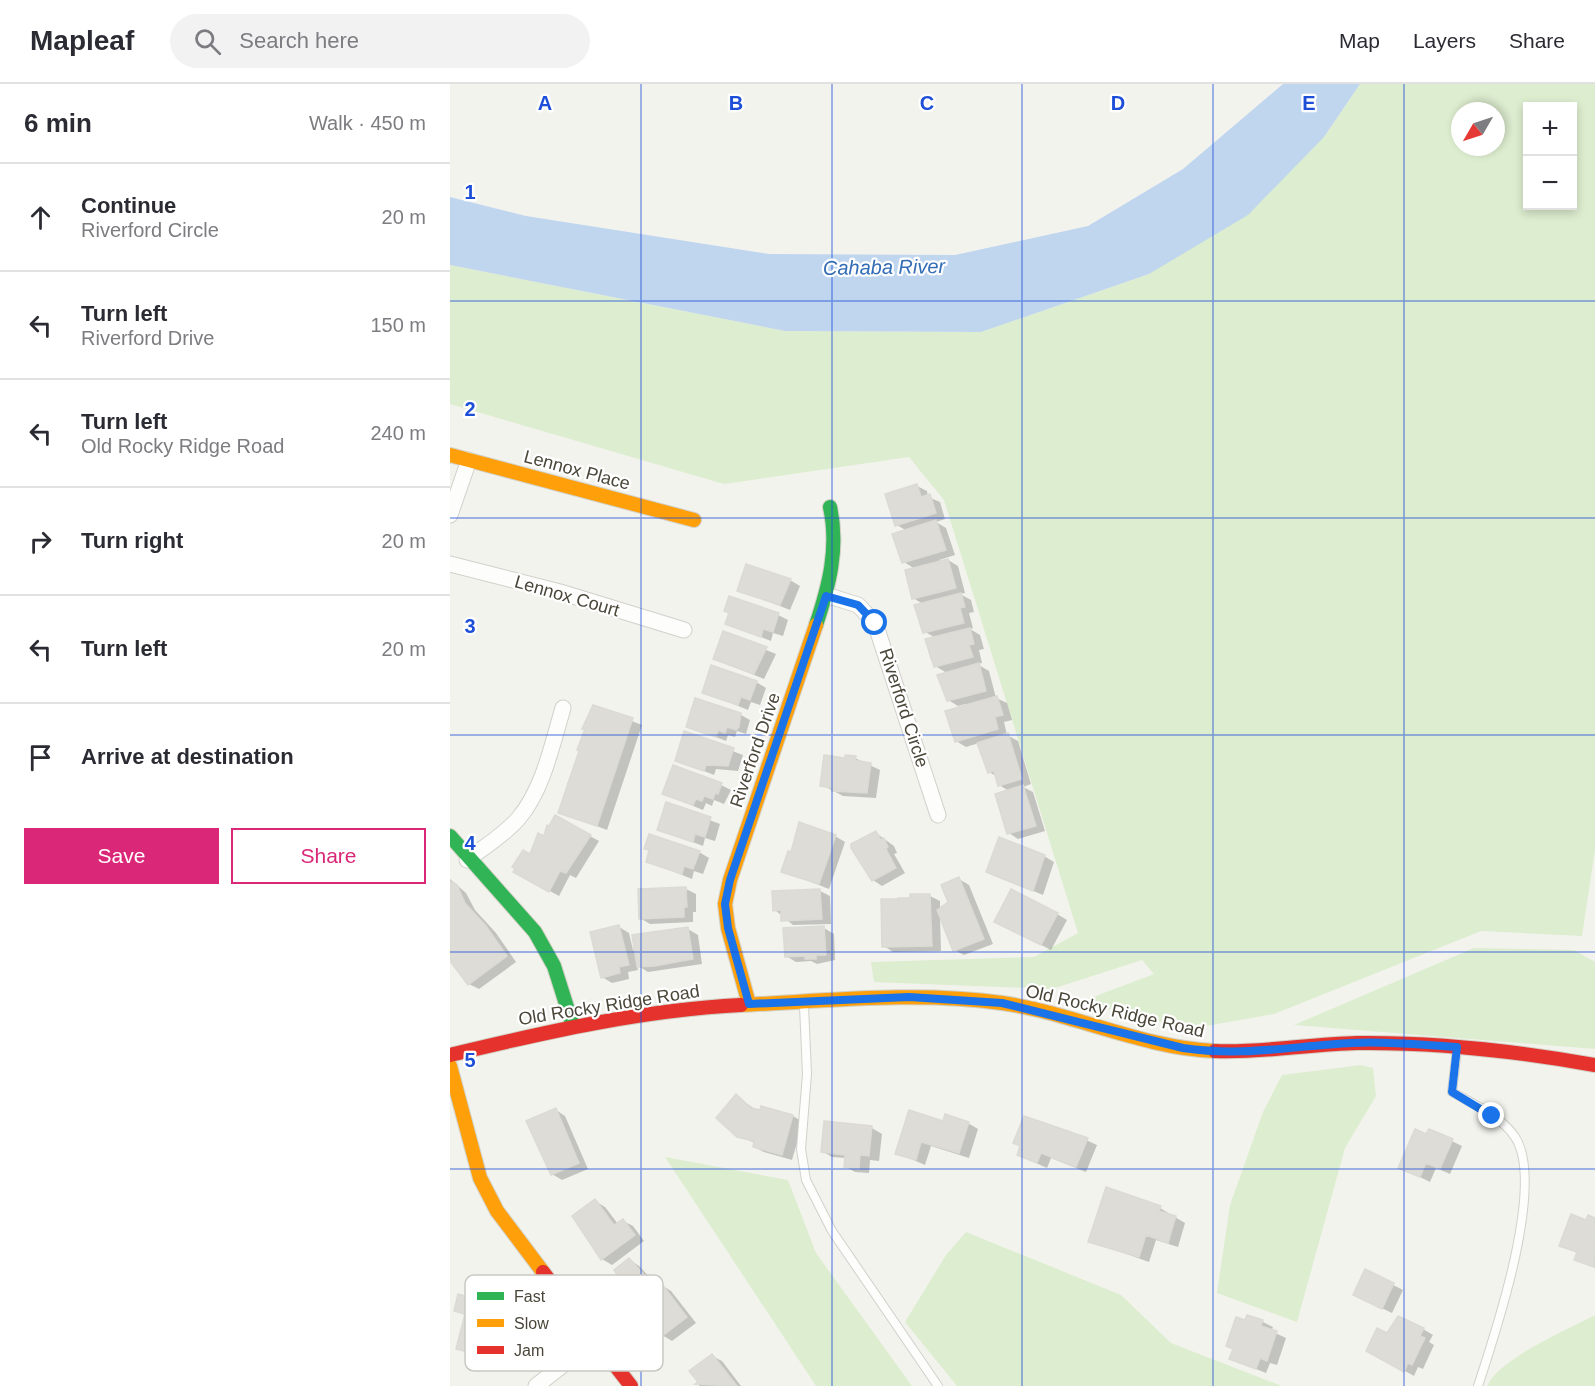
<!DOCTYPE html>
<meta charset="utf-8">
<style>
:root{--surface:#fff;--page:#f2f2f3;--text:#2b2b33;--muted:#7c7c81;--line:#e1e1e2;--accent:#db2777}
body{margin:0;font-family:Helvetica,sans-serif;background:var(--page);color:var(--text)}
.controls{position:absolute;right:18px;top:18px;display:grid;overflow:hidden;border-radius:0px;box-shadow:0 3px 9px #0003}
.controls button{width:54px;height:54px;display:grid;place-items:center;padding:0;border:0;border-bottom:2px solid var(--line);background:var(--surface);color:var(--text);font:30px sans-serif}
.compass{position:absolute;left:1001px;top:18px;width:54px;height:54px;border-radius:50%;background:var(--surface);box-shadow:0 3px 9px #0003;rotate:231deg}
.stop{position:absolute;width:18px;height:18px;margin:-14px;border:4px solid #1a73e8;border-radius:50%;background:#fff}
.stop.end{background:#1a73e8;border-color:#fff;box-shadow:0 2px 6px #0008}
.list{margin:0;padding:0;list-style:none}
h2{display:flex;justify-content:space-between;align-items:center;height:78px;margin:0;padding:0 24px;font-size:26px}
h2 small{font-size:20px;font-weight:400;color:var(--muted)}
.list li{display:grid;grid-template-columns:39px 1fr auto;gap:18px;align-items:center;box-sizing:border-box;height:108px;padding:0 24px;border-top:2px solid var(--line)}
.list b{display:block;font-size:22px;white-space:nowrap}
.list p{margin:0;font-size:20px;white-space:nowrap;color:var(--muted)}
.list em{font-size:20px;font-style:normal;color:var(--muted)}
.actions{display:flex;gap:12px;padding:18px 24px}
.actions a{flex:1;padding:14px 0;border:2px solid var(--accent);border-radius:0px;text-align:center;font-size:21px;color:var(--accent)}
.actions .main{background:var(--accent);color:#fff}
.icon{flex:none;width:33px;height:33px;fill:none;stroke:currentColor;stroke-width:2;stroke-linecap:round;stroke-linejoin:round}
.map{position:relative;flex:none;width:1145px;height:1302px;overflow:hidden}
header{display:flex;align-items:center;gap:36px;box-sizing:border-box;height:84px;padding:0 30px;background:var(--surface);border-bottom:2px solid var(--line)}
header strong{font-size:28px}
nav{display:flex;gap:33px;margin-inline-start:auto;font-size:21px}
.search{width:420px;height:54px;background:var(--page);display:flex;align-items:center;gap:15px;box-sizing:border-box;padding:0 21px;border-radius:33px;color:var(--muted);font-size:22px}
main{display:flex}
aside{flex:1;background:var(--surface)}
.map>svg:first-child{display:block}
.green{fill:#ddedcf;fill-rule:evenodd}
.water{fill:#c0d6ef}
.shadow{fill:#0003}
.building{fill:#dddcd6;stroke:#dbdad4;stroke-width:1.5}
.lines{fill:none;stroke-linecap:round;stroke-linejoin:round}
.lane-casing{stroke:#d1d0cb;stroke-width:10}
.street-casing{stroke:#d1d0cb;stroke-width:17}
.fast-casing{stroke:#d2d0c5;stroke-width:16}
.slow-casing{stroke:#d2d0c5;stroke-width:16}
.jam-casing{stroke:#d2d0c5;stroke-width:16}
.lane{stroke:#fdfdfc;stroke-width:8}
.street{stroke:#fdfdfc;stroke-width:15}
.fast{stroke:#30b455;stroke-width:14}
.slow{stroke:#ff9f0a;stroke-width:14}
.jam{stroke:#e5322d;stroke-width:14}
.route{stroke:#1a73e8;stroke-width:8}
.grid{fill:none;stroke:#1d4ed8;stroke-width:1.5;stroke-opacity:0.55}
.labels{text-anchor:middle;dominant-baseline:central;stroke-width:4.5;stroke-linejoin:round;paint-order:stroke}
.street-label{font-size:18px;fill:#4a4639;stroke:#fff}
.water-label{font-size:20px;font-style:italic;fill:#336db5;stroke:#fff}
.key{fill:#fff;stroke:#c9c8c4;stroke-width:1.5}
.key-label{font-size:16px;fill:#4a4639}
.grid-label{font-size:20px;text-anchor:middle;font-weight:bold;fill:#1d4ed8;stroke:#fff;stroke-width:4.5;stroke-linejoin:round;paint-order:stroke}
</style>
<header>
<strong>Mapleaf</strong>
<div class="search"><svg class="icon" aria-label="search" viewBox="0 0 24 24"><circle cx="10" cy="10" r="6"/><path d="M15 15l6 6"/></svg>Search here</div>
<nav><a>Map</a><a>Layers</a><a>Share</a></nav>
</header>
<main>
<aside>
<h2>6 min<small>Walk · 450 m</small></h2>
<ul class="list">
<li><svg class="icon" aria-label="ahead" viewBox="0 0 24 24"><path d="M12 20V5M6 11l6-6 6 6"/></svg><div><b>Continue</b><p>Riverford Circle</p></div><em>20 m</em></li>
<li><svg class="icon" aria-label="left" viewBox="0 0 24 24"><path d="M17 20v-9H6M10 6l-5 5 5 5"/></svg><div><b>Turn left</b><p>Riverford Drive</p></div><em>150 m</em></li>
<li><svg class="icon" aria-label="left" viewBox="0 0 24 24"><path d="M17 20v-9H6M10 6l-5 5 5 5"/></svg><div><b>Turn left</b><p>Old Rocky Ridge Road</p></div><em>240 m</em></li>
<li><svg class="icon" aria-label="right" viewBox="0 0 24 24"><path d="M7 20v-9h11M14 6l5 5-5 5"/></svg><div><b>Turn right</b></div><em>20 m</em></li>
<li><svg class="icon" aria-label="left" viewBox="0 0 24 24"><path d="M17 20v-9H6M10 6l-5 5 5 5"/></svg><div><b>Turn left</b></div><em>20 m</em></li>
<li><svg class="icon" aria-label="arrive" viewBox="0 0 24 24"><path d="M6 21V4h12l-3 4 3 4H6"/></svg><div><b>Arrive at destination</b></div></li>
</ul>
<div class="actions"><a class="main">Save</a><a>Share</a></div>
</aside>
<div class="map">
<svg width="1145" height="1302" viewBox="0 0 1145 1302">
<rect width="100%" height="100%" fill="#f3f3ee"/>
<path class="green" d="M910,0H1145V766L1132,852L1031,847L824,930L739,945L630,918L704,890L692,876L602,905L424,898L421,878L584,873L628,849L494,416L459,373L274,400L0,320V181L335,247L531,248L699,190L874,53ZM1078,22H1122V122H1078ZM1010,27H1046V63H1010Z
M1024,864L1124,866L1145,878V965L844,941Z
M911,981L923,984L926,1012L895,1064L847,1238L767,1209L780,1121L813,1028L832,991Z
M215,1073L338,1096L366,1169L462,1302H366Z
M516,1148L671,1211L721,1259L832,1302H507L455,1238L496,1171Z
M1145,1231V1302H1037C1050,1274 1117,1246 1145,1231Z"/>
<path class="water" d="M833,0H910L874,53L798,131L699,190L531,248L335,247L0,181V113L76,132L319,170L505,171L638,142L733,85Z"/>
<path class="shadow" d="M467,402L477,407L478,413L490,418L495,435L486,438L496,444L505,471L489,476L490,478L498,476L508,482L515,509L510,510L521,516L524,528L519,529L523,544L520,545L530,551L534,565L529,566L532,579L527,580L539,587L546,614L557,619L562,636L554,638L557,651L568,657L581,700L573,703L583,708L595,747L568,755L559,749V707L549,701L546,692L539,688L529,659L516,663L506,657L516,623L515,620L508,622L498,616L497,589L485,582L480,573L476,557L486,554L475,548L473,520L463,514L465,485L454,478L457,447L447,441Z
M340,496L350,502L340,526L289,506Z
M328,531L338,536L333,552L323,549L321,557L277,540Z
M274,549L326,570L314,595L265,575Z
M306,598L316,604L310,621L301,618L298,626L254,608Z
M143,622L192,641L157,746L110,728L118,709L117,700L130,668L128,666Z
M291,631L300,636L296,650L287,647L285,653L278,651L276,657L238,642Z
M235,649L293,671L288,687L266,685L264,691L226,676Z
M405,674L430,686L426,714L393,712L372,701L396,676Z
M271,701L281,706L274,720L264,716L262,722L256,719L253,726L214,710Z
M217,720L270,740L265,757L255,754L253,762L208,745Z
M105,733L149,757L126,794L120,791L109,812L65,788L95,754Z
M426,749L444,762L447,769L444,770L455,789L432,802L423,796Z
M385,752L395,758L379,805L333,787L342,770Z
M249,768L259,774L253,790L244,787L242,795L197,777Z
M594,772L604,778L593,811L538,788Z
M0,795L16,809L25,826L46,849L66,878L29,905L19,900L0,875Z
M509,795L519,801L543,860L514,871L504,866L490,832L491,867L443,868L434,862L446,816L480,812L490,817V826L500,819Z
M236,805L246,810V828H243V838L200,840L190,834Z
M370,807L380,812L381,840L343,841L325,826Z
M607,830L617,836L601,866L556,843Z
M169,843L179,849L183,866L238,845L248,851L252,880L198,888L187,881L188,886L178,888L179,895L162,899L152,893Z
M374,844L384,850L385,876L367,880L361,877L346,878L336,872Z
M286,1012L306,1026L312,1028L313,1024L343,1032L353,1038L342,1076L314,1068L304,1063L305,1059L288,1052Z
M106,1026L115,1032L138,1085L112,1096L102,1090Z
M375,1039L422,1044L432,1050L429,1077L420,1076L419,1089L405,1088L395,1082L396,1074L382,1073L372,1067Z
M494,1039H518L528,1045L519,1074L481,1062L475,1081L447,1069Z
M605,1042L647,1061L636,1088L601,1074L597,1084L568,1071L572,1062L603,1046Z
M979,1046L1012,1062L1000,1090L986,1084L980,1098L950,1083Z
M657,1105L710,1124L735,1139L728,1163L706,1156L699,1178L640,1157Z
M145,1117L155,1123L168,1140L173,1137L183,1142L194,1157L162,1181L152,1175L124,1133Z
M1139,1133L1145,1135V1184L1126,1175L1128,1169L1111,1161Z
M180,1176L189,1182L209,1203L211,1201L221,1207L246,1239L222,1257L212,1251Z
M916,1187L953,1206L942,1229L915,1216Z
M51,1223L60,1229L48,1278L18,1270L8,1264L16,1232L6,1226Z
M798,1232L813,1238L823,1243L821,1247L836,1254L827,1281L820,1279L816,1289L781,1275Z
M973,1245L983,1251L979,1258L984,1261L973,1285L968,1283L964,1292L918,1266L938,1251Z
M262,1272L272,1277L291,1302H249Z"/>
<path class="building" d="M467,400L471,413L480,410L486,429L445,442L435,410Z
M486,436L496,466L452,479L442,450Z
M498,475L506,504L462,515L455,486Z
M296,480L341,495L330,521L287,507Z
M511,509L515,523L510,524L514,539L473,549L464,521Z
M279,512L329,529L323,548L313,545L311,553L275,540L279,529L274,527Z
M520,544L524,560L519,561L523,573L484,583L475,555Z
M273,547L317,563L304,590L263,575Z
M529,579L536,607L497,617L487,591Z
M261,581L307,597L300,616L291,613L288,621L252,609Z
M547,612L553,631L545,633L548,645L505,658L495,627Z
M245,614L291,629L289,643L286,646L277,643L275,649L268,646L266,653L236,643Z
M143,621L183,634L147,742L108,729L129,667L127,666L135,645H132Z
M234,647L284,664L278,682L256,681L254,687L225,677Z
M558,649L572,695L548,702L544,687L538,689L527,659Z
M374,671L395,674V671L406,672L405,676L421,679L417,709L382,707L383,704L370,702Z
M223,681L272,699L268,710L265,709L263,715L254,712L252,717L246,715L243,721L212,710Z
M573,701L586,742L557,750L545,710Z
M216,718L261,733L255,753L245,750L243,758L207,746Z
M105,731L141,751L116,789L110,787L99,808L63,788L65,785L62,783L73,766L80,770L88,749L94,752L97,741L99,742Z
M349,738L386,751L369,800L331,788L338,767L341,768Z
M426,747L431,756L434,754L438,763L436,765L446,784L422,797L401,764V760Z
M199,750L250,767L243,785L234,782L232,790L196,778L199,766L194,765Z
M549,753L595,771L583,807L536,788Z
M509,793L534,855L503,867L487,826L498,818L491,801Z
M0,797L7,801L15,819L36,842L57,872L18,901L0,877Z
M236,803L237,823H234V833L189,835L188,805Z
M370,805L372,835L331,837V826L323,827L322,807Z
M561,805L608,829L591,861L544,838Z
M460,810H480L482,862L432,863L431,815H447L448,818V814H460Z
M169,841L179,881L169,883L170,889L151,894L140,848Z
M374,842L376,871H366V875H355V872L335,873L333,844Z
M238,843L243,875L205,882L187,883L182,851Z
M286,1010L301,1024L310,1026L311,1022L343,1031L332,1071L303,1063L304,1057L287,1053L266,1034Z
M106,1024L129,1079L101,1091L76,1037Z
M459,1026L493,1037L495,1030L519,1038L509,1069L471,1058L466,1076L445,1070Z
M574,1032L638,1054L626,1083L591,1069L587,1079L567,1071L570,1062L563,1059Z
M374,1037L422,1042L419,1072L410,1071L409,1085L394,1083L395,1071L371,1068Z
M965,1045L976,1050L979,1045L1003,1055L990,1085L976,1079L970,1093L948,1084Z
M656,1103L711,1122L709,1127L726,1132L718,1159L696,1151L689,1173L638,1158Z
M145,1115L164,1141L173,1135L185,1151L151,1176L122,1132Z
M1121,1130L1136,1136L1138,1131L1145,1134L1144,1183L1124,1176L1127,1168L1109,1162Z
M179,1174L206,1204L211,1199L237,1233L211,1253L184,1220L185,1219L164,1186Z
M915,1185L944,1199L932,1225L903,1211Z
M8,1210L51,1222L38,1273L6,1265L15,1230L4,1227Z
M797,1231L813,1236L811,1242L827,1247L817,1277L810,1274L806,1285L779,1275L783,1265L776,1262L786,1233L795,1236Z
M948,1232L974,1244L970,1252L975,1254L962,1281L958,1279L954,1288L916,1267L927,1244L937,1249Z
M262,1270L287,1302L245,1300L248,1298L239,1287Z"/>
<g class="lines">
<defs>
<path id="lane" d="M354,922L357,990L351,1065L356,1096L382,1147L488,1302
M1007,965L1002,1008C1023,1020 1051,1032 1065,1053C1096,1100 1045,1250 1028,1302"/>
<path id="street" d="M0,431L19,376
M0,480L110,508L234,546
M376,511L408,521L425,539L488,731
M17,776C34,763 53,752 68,735C93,706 102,661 113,624
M86,1302L146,1255"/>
<path id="fast" d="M366,541C379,502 389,464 380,423
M0,752L85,848L104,882L123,942"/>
<path id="slow" d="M0,371L244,436
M299,920L278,844L275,820L280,796L366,541
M291,921C377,917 466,907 552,919C623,929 692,964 765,967
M0,982L30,1094L47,1127L93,1188"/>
<path id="jam" d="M765,967C813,969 860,960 907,959C987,958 1066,967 1145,981
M0,971C96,948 192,926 291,921
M93,1188L181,1302"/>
</defs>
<use href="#lane" class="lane-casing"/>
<use href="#street" class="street-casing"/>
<use href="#fast" class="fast-casing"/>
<use href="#slow" class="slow-casing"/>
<use href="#jam" class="jam-casing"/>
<use href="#lane" class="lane"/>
<use href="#street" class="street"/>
<use href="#fast" class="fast"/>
<use href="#slow" class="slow"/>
<use href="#jam" class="jam"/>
</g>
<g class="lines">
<path class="route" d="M425,539L408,521L376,512L280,796L275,820L278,844L299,920L459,913L552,919L733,964C794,973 842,962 902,959C937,957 972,961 1007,963L1002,1008L1042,1032"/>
</g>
<path class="grid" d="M191,0V1302M382,0V1302M572,0V1302M763,0V1302M954,0V1302M0,217H1145M0,434H1145M0,651H1145M0,868H1145M0,1085H1145"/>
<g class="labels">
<g class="street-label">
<text transform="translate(127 386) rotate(15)">Lennox Place</text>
<text transform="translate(117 512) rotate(16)">Lennox Court</text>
<text transform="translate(454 624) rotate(72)">Riverford Circle</text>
<text transform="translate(305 666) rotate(-71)">Riverford Drive</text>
<text transform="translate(159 921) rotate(-9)">Old Rocky Ridge Road</text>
<text transform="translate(665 927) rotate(13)">Old Rocky Ridge Road</text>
</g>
<g class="water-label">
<text transform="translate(434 183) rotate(-1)">Cahaba River</text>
</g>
</g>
<rect x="15" y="1191" width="198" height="96" rx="9" class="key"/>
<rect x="27" y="1208" width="27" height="8" fill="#30b455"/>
<rect x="27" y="1235" width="27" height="8" fill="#ff9f0a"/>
<rect x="27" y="1262" width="27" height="8" fill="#e5322d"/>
<g class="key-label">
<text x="64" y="1218">Fast</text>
<text x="64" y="1245">Slow</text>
<text x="64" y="1272">Jam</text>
</g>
<g class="grid-label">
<text x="95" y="26">A</text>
<text x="286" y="26">B</text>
<text x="477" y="26">C</text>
<text x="668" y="26">D</text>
<text x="859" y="26">E</text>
<text x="20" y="115">1</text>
<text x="20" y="332">2</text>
<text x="20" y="549">3</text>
<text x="20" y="766">4</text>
<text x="20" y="983">5</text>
</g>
</svg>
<div class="controls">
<button>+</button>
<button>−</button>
</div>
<svg class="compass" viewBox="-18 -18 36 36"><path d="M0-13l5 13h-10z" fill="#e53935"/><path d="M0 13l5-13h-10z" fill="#7c7c81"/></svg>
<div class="stop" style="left:425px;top:539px"></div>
<div class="stop end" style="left:1042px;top:1032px"></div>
</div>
</main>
